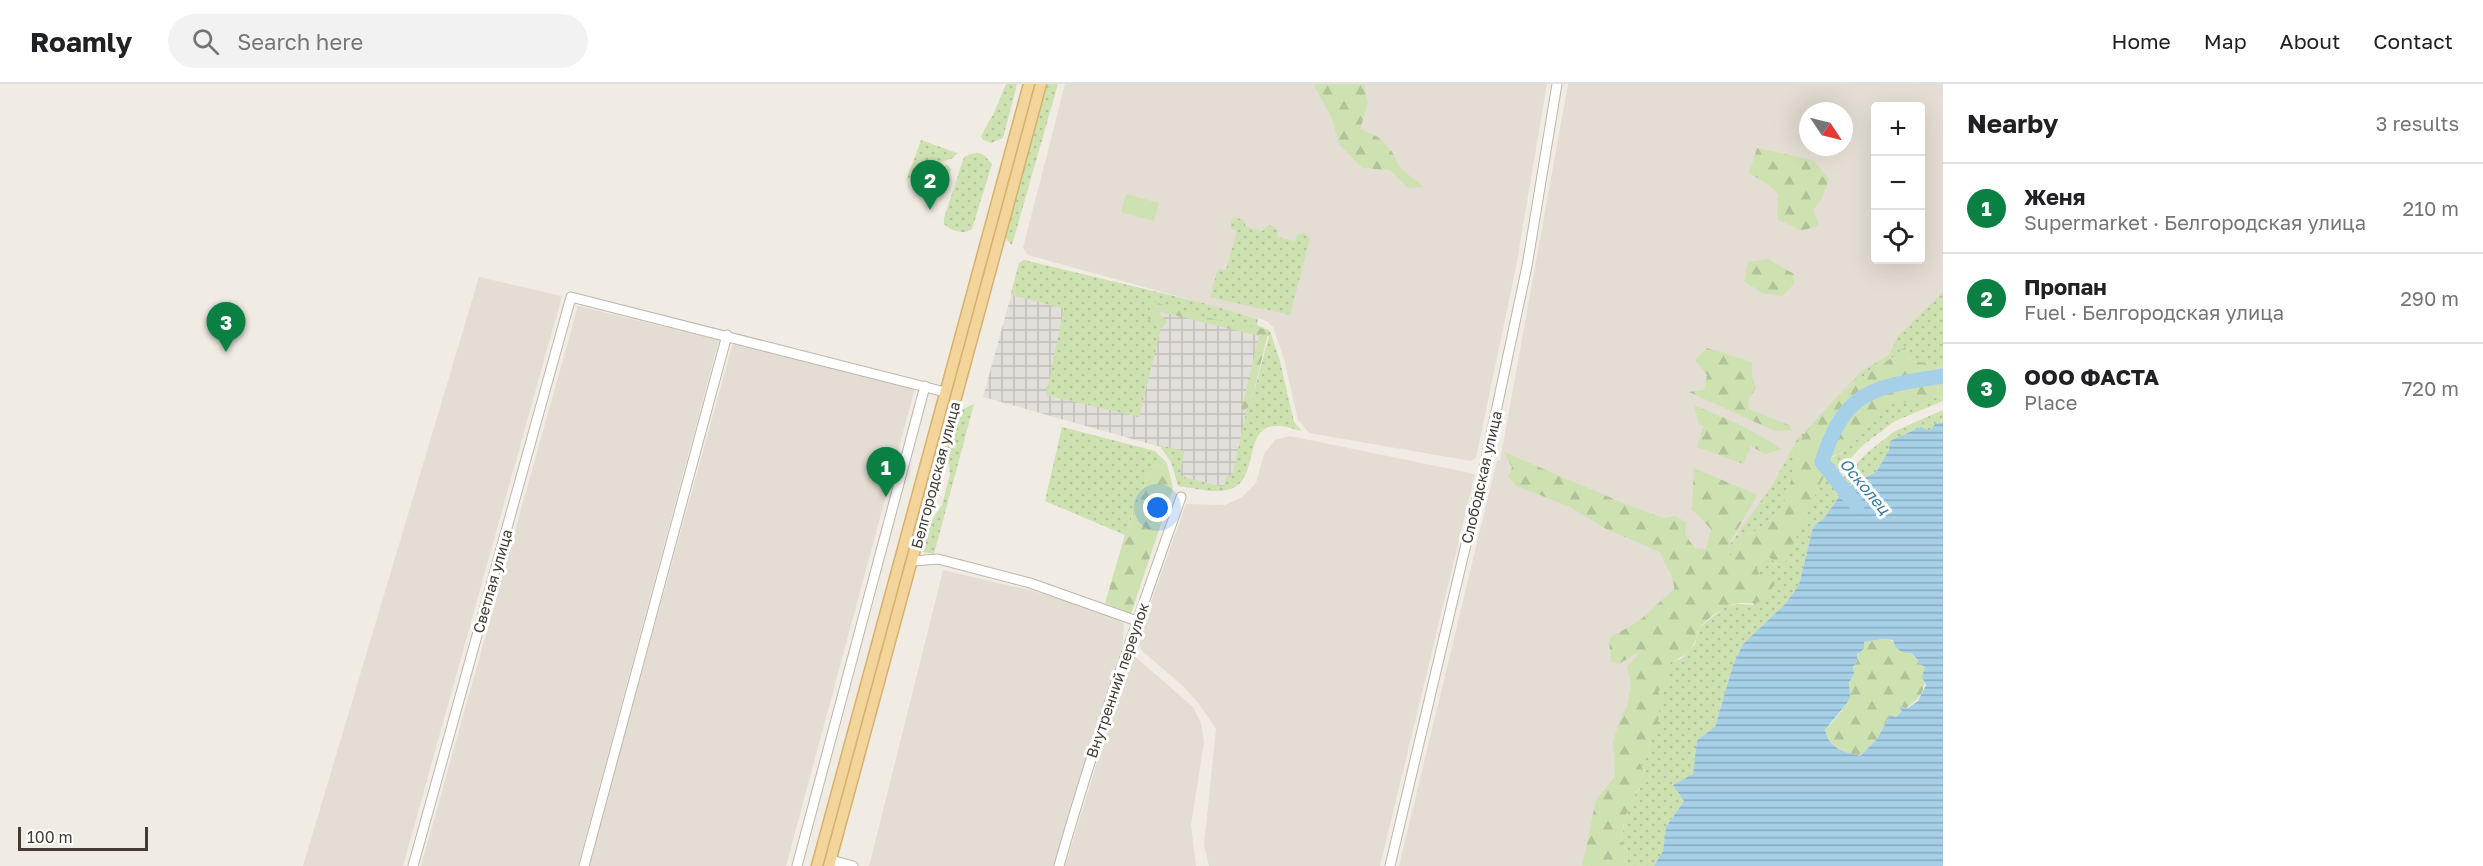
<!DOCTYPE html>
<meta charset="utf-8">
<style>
:root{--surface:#fff;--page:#f2f2f2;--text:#202124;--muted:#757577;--line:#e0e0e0;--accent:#0b8043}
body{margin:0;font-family:"Golos Text",sans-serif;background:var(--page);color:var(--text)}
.controls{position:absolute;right:18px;top:18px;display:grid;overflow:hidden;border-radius:6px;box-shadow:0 6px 24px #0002}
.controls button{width:54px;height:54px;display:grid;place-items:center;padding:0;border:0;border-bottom:2px solid var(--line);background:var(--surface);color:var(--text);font:30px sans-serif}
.compass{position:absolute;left:1799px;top:18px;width:54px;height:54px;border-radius:50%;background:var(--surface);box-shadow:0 6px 24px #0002;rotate:125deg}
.scale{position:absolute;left:18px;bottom:15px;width:130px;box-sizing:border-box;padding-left:6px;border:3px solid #423c35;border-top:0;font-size:16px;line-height:21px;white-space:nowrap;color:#423c35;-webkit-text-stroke:4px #fff;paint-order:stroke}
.you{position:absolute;left:1158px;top:424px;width:21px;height:21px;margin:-15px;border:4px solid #fff;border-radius:50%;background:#1a73e8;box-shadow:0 0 0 9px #1a73e833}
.badge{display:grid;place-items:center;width:39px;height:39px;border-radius:50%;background:var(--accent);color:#fff;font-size:20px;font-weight:700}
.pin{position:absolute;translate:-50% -50px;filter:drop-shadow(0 2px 3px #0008)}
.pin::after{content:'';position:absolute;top:32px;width:21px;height:18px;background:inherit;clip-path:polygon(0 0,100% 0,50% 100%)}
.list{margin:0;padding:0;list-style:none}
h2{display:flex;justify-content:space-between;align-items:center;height:78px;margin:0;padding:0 24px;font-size:26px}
h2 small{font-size:20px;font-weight:400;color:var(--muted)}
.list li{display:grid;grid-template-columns:39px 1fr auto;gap:18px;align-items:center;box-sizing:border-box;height:90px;padding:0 24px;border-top:2px solid var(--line)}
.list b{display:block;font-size:22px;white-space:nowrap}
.list p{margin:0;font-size:20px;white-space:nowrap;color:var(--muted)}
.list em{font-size:20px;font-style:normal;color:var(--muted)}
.icon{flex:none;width:33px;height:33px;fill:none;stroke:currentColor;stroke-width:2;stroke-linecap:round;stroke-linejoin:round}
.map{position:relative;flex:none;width:1943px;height:782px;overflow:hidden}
header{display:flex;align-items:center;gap:36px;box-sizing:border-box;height:84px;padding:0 30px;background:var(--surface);border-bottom:2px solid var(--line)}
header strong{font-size:28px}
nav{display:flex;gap:33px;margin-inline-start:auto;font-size:21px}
.search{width:420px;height:54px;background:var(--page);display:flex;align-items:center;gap:15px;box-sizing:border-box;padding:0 21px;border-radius:33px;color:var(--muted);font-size:22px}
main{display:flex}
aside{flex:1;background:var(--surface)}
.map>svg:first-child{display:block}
.residential{fill:#e3ddd3;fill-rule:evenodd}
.industrial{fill:url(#industrial-grid)}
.grass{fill:url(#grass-dots)}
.forest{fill:url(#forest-firs)}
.pitch{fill:#cee1b1}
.water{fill:url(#water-rules);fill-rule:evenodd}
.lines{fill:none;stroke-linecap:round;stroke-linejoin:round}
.river{stroke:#a6d0e7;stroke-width:15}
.minor-casing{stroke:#bdb6ab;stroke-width:11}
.major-casing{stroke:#d6b06d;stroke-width:13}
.minor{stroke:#fff;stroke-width:9}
.major{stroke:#f3d59b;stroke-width:10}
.labels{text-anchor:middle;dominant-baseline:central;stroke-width:6;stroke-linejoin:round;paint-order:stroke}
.street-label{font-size:15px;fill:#423c35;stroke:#fff}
.water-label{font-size:16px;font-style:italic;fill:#3a7ca1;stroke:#fff}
</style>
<header>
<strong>Roamly</strong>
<div class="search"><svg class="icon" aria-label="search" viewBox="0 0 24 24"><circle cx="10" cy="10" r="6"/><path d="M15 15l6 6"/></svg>Search here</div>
<nav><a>Home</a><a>Map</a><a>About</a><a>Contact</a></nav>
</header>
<main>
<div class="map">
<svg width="1943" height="782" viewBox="0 0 1943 782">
<defs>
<pattern id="industrial-grid" width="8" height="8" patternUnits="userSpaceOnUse" patternTransform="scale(1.5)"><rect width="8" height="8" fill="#e2ded9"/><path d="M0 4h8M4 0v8" fill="none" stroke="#c3bfbb"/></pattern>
<pattern id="grass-dots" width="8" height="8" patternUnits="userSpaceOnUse" patternTransform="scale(1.5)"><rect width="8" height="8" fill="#cee1b1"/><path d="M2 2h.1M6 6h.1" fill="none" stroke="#b2c299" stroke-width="1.8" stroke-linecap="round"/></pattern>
<pattern id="forest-firs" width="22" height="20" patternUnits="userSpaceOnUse" patternTransform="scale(1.5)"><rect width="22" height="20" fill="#cee1b1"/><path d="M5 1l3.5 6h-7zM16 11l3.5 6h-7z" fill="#b2c299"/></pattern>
<pattern id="water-rules" width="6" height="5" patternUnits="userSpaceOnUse" patternTransform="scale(1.5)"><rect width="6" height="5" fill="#a6d0e7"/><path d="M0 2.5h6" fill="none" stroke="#89aabc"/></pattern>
</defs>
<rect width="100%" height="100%" fill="#f0ece4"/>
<path class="residential" d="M1065,0H1547L1516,183L1476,374L1471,377L1309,349L1298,336L1284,275L1273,243L1267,237L1028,171L1023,164Z
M1568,0H1943V237L1838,343L1799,392L1732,489L1695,502L1605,782H1399L1497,376L1500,377ZM1876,22H1920V176H1876ZM1808,27H1844V63H1808Z
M479,193L562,212L403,782H303Z
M578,222L719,256L578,782H421Z
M733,259L915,304L786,782H588Z
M1290,352L1475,390L1380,782H1209L1204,761L1216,645L1199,620L1183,602L1140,565V549L1186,420L1225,421L1242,413L1256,399L1264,370L1275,356Z
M943,486L1029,506L1099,526L1124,539L1123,559L1055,782H869Z
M1131,569L1193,623L1201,639L1204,658L1191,741L1196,782H1065Z"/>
<path class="industrial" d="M1018,186L1268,247L1232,399L1220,405L1177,395L1168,365L983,313Z"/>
<path class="grass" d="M1006,0H1017L1003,54L991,59L983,56L981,52L994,29Z
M1047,0H1058L1012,161L1006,155L1007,147Z
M921,56L957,69L953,74L916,87L906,97Z
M978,69L984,71L992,80L972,145C964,151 951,147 944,140V134L964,73L970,70Z
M947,81L951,85L942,108L933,106L939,100V96L931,91L925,94V104L913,106L919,93Z
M1234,133L1244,136L1246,143L1263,147L1266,143L1271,141L1278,146V153L1295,157L1297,151L1304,149L1310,154L1290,231L1210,213L1218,185L1226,186L1237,147L1231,144V136Z
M1024,176L1203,219L1258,235L1257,241L1270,247L1280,277L1294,338L1302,347C1295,346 1287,342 1279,342C1243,339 1259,393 1233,404C1217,411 1195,404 1178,402L1171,378L1159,361L1184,367L1180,392L1223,403L1227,392H1232L1247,325L1250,322L1269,252L1151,218L1148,235L1161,244L1139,333L1046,311L1064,225L1012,211L1011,209L1019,179Z
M1943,208V282L1931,287L1929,279L1910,277L1904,263L1895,272L1851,300L1825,324L1862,287L1889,271L1898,252Z
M1943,313V317L1895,337L1862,362L1834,392L1823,378L1843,368L1889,320Z
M974,320L934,470L923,468L921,462L928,442L942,421L950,390L947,367L959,327Z
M1943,326V338L1935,340L1930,347L1889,366L1877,387L1844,406L1838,399L1868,368L1895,347Z
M1816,337C1811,343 1805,349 1802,355C1791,375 1795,401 1782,423C1769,443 1743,449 1731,471L1722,472L1773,400L1798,354Z
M1062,343L1155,367L1167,379L1151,383L1125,451L1045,417Z
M1829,390L1843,408L1825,433L1813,443L1799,501L1785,520L1743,560L1733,581L1715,643L1697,656L1693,690L1684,717L1666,743L1663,767L1654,782H1625L1624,760L1620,757C1624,749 1623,746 1624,737C1626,726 1634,724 1635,709L1640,705L1645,687L1639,678L1650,663L1648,650C1663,631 1655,631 1658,610C1660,598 1670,592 1670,578L1681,575L1695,560L1699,544L1725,523L1737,520L1753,521L1760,492L1757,484L1767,472L1779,481L1823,394Z"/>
<path class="forest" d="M1313,0H1364L1368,19L1360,45L1378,53L1392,68L1401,85L1424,103L1408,104L1390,86L1362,84L1339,60L1332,34Z
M1757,64L1813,76L1829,95L1823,113L1813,126L1819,141L1802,147L1777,135L1778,110L1769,101L1749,89Z
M1768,175L1794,190V200L1782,212L1762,209L1744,197L1748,178Z
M1151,217L1203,233L1269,246L1250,322L1241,328L1259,252L1157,227L1167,238L1161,244L1148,235Z
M1905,263L1910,277L1929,279L1931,287L1943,282V291C1874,301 1843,305 1820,379L1827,392L1823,394L1783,483L1767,472L1757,484L1760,492L1769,491L1777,494C1759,535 1749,510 1725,524C1718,527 1703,538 1699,545C1696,548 1697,554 1695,558C1690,568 1680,575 1671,578L1666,599L1658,608L1661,615L1657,645L1648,650L1650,663L1639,678L1645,688L1646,698L1635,709C1634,724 1626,726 1624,737C1623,746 1624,749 1620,757L1624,760L1625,782H1582L1596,716L1615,692L1613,657L1621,633L1627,623L1631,601L1627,583L1643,565L1619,580L1611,577L1609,554L1639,537L1674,505C1675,492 1664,481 1660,468L1606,445L1570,423L1517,402L1508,393L1512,383L1504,368L1630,422L1664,434L1675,432L1686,438L1685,451L1695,464L1706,465L1711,445L1692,425L1694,384L1757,411L1723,471H1731C1745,448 1764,446 1778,428C1797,403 1789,375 1802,354C1815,335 1834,315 1853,300C1870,287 1889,278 1905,263Z
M1707,264L1752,278V293L1756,303L1748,317L1749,325L1789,341L1792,346L1775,347L1689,308L1704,306L1707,291L1695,276Z
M1943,294V313L1889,321L1843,368L1824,376C1845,313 1881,302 1943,294Z
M1694,321L1743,342L1782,365L1765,370L1751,362L1743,380L1697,363L1704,342L1699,340Z
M1167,379L1173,404L1131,530L1105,519L1125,451L1151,383Z
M1883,555C1901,557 1913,571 1925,584C1926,618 1916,613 1896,633L1890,631L1877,655L1860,672C1842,667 1831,665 1825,646C1833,638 1844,626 1848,616C1851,610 1848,603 1850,597C1854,584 1856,571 1863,558Z"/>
<path class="pitch" d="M1126,110L1159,119L1154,137L1121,128Z"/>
<path class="water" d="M1943,338V782H1654L1663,767L1666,743L1684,717L1673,701L1693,690L1697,656L1715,643L1733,581L1743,560L1785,520L1799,501L1813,443L1825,433L1843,407L1877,387L1889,366L1890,357L1921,343L1930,347L1935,340ZM1883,555L1893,556C1896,566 1901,569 1911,569L1918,576V579L1925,583L1922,593L1926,601L1918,617L1908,624L1900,622L1902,627L1896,633L1890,631L1877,655L1860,672C1842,667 1830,665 1825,646L1847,619L1850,613L1849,599L1854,589L1853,583L1857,578V570L1864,565V558Z"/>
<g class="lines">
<path class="river" d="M1857,422L1822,378C1845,305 1874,303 1943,292"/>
<defs>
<path id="minor" d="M913,477L938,475L1030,499L1137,537
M831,776L853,782
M413,782L571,213L945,308
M584,782L727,251
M797,782L925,302
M1059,782C1094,657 1138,535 1181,413
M1390,782L1484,384L1527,182L1557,0"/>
<path id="major" d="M817,782L1029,0
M829,782L1041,0"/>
</defs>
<use href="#minor" class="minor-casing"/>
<use href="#major" class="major-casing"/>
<use href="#minor" class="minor"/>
<use href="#major" class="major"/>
</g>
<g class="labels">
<g class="street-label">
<text transform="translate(935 391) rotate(-75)">Белгородская улица</text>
<text transform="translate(1481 393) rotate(-77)">Слободская улица</text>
<text transform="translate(492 497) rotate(-74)">Светлая улица</text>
<text transform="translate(1117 596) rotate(-71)">Внутренний переулок</text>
</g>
<g class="water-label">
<text transform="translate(1865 402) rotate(50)">Осколец</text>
</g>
</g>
</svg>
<div class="controls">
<button>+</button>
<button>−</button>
<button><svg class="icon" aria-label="locate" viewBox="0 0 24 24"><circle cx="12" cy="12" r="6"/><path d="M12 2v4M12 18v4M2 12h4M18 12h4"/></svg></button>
</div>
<svg class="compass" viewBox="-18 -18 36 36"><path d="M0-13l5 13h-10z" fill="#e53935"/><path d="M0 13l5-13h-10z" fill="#757577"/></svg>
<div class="scale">100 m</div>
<div class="you"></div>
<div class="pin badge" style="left:886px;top:413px">1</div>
<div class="pin badge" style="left:930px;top:126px">2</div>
<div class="pin badge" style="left:226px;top:268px">3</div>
</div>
<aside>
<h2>Nearby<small>3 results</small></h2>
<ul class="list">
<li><span class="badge">1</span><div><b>Женя</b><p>Supermarket · Белгородская улица</p></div><em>210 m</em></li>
<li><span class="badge">2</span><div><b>Пропан</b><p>Fuel · Белгородская улица</p></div><em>290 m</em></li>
<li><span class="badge">3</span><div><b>ООО ФАСТА</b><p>Place</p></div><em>720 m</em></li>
</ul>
</aside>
</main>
